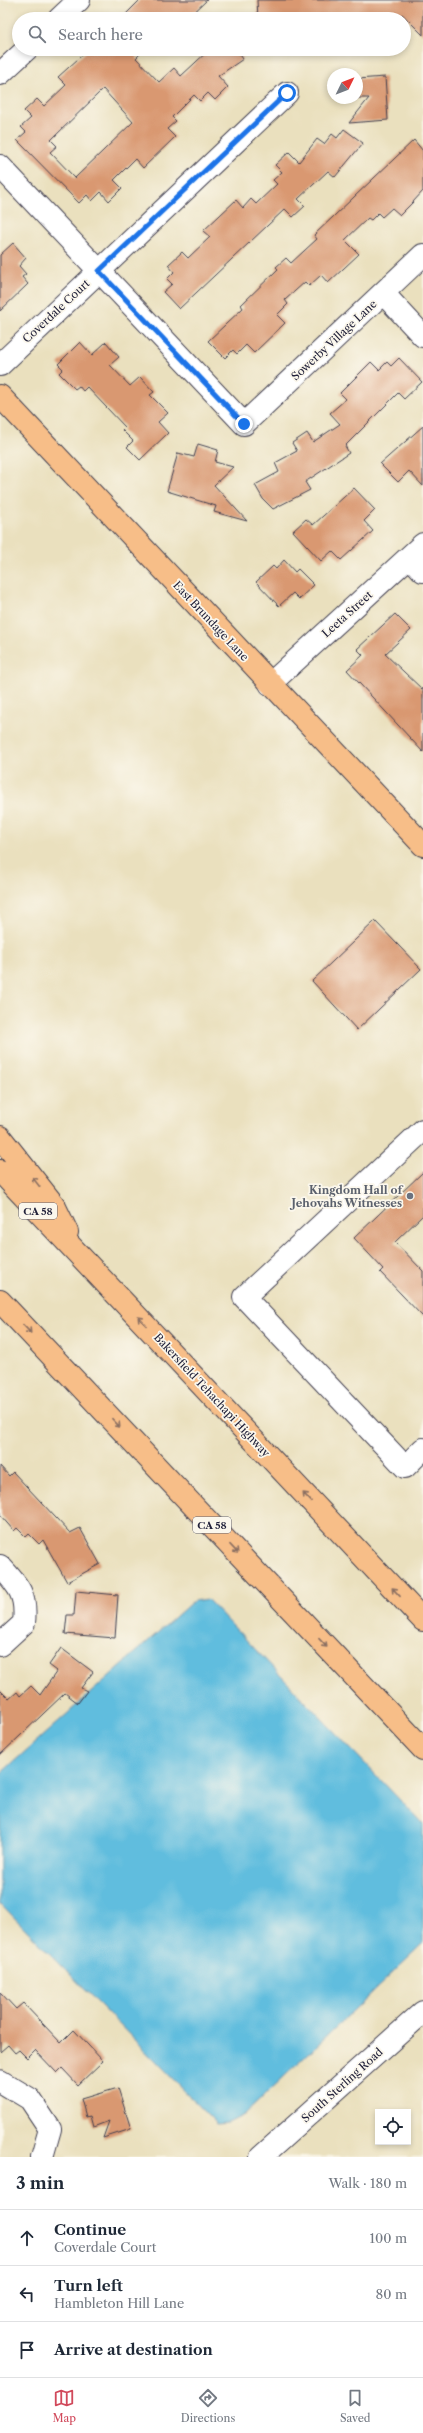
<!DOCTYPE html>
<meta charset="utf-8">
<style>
:root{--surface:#fff;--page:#f6f6f7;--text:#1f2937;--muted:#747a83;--line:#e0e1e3;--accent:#d1495b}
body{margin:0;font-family:"Libre Caslon Text",serif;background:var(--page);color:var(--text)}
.controls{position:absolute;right:12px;bottom:12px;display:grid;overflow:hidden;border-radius:0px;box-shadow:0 2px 6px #0003}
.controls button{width:36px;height:36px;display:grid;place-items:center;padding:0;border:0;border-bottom:1px solid var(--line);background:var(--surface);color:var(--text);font:20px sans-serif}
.compass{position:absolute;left:327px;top:68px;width:36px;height:36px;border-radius:50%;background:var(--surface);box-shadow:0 2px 6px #0003;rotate:47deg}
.stop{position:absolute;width:12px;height:12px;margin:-9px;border:3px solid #1a73e8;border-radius:50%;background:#fff}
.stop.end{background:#1a73e8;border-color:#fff;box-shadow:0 1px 4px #0008}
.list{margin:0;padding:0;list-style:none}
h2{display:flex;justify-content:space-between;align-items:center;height:52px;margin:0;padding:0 16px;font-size:17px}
h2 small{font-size:13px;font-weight:400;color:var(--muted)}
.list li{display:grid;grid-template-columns:26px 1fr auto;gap:12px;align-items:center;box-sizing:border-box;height:56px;padding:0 16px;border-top:1px solid var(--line)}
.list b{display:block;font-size:15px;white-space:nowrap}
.list p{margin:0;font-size:13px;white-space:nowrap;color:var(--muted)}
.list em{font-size:13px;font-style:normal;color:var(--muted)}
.icon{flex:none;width:22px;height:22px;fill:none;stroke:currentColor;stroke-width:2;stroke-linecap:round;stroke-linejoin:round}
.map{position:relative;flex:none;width:423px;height:2157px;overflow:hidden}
.search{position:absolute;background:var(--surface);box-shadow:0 2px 6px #0003;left:12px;right:12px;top:12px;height:44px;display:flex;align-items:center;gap:10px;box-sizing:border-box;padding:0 14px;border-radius:22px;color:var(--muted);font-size:15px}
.sheet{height:220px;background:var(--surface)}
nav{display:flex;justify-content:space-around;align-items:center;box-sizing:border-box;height:56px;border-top:1px solid var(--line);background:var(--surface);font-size:11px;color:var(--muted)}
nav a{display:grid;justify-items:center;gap:2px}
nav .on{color:var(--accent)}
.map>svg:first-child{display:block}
.water{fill:#60bdde;stroke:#41708c}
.building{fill:#d99871;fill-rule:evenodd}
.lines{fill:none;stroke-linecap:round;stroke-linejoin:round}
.minor-casing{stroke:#403e4f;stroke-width:24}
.major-casing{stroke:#403e4f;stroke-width:24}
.highway-casing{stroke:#403e4f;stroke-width:24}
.minor{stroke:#fff;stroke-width:22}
.major{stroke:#f7be88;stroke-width:22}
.highway{stroke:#f7be88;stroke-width:22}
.oneway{stroke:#8c7062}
.route{stroke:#1a73e8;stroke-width:5}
.worship-dot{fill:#6b7280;stroke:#fbf7ec;stroke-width:1.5}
.labels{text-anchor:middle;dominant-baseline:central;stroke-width:3.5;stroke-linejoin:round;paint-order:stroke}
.shield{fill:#fbf7ec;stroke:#636270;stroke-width:1}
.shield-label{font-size:10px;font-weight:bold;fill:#22223b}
.street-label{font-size:11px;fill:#22223b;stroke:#fbf7ec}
.worship-label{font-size:11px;font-weight:bold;fill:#5b616d;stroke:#fbf7ec;text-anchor:end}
</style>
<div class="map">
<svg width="423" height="2157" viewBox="0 0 423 2157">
<rect width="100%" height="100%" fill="#fbf7ec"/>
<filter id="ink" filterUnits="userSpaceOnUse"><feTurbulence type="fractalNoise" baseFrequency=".025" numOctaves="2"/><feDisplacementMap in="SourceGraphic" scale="8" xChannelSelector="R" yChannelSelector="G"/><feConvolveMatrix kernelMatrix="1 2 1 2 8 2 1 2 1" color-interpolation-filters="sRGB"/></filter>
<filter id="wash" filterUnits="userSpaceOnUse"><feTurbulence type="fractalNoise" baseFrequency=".012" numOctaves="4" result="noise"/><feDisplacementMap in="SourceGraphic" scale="16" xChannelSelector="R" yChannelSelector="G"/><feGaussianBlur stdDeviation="0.9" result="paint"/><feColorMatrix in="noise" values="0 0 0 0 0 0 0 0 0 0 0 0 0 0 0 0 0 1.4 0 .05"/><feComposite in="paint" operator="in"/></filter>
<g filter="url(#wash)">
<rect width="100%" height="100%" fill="#eae0be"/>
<path class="water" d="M207,1599L423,1824V1944L244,2115L228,2123L217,2124L0,1903V1774L193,1601Z"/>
<g id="blocks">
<path class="building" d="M140,0H207L187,19H121Z
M257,0H423V35L402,14L397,19H258Z
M89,49H145L136,58L159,82L174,68L181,76L210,49H236L243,59L218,76L228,87L215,100L208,93L200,101L194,95L172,117L176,121L167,129L175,137L143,168L135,159L114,180L122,188L109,201L101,192L92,201L87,195L79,203L17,140L26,132L21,127L31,118L24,111L37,99L44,106L66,85L58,77ZM103,89L133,122L75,178L50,152L57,146L51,140Z
M385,77L388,120L349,123L369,98H357V79Z
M344,129L363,143L335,177L328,171L298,199L305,206L293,217L285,209L179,309L163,292L172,284L167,279L174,272L168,265L182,252L188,258L210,237L203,231L236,200L243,208L251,199L256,204L277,184L273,180L282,172L275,165L289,152L299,162L317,139L324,144L332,134L337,138Z
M414,140L423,151V191L413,202L400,215L392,208L382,217L378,213L371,220L368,218L345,240L359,254L328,283L321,275L309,286L305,282L285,300L288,304L277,315L285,323L254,353L246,345L237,354L233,350L225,358L208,341L243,308L241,305L278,269L276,267L286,258L291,263L317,239L314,235Z
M13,243L26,258L19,266L26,274L22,277L28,284L0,311V255Z
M80,342L92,355L106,342L119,357L110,365L130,386L140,377L154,392L150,395L168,413L158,422L168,433L140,460L127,447L133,441L122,430L125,427L87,387L83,391L79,386L75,389L59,373L63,369L58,364Z
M399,358L422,382L404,399L398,393L345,446L349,453L305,482L310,490L273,509L263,499L255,485L279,472L275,463L297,451L292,443L307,433L313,442L340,424L330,413L346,399L340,393L371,362L379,370L387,362L391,366Z
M423,426V486L409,471L398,482L380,464Z
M198,444L218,450L215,462L233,467L214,485L247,521L214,512L216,506L167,491L178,453L194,457Z
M354,488L375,510L364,521L373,531L341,560L332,551L321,561L293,531L306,519L313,525Z
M284,560L295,572L298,569L314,585L299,599L293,593L279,606L256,582L273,566L276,569Z
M395,614L411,630L385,654L423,690V752L347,670L363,655L357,649Z
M375,921L421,969L357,1030L312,981Z
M423,1172V1215L395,1242L423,1271V1317L380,1272L383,1269L354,1238Z
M0,1466L9,1476L13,1472L70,1533L80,1528L100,1564L67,1582L43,1540L39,1544L29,1534L26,1537L17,1528L14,1531L0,1515Z
M76,1591L118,1595L115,1638L65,1634L67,1615H74Z
M61,1648L93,1672L81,1688L87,1691L78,1703L65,1693L0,1755V1690L9,1699L17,1692L20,1696L31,1686L40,1695L57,1671L49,1665Z
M0,1992L16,2009L23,2003L61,2043L74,2030L103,2061L78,2085L62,2068L57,2073L35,2050L27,2058L19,2050L15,2053L8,2045L0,2052Z
M118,2088L131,2129L103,2138L109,2121L93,2127L90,2116L86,2117L81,2099Z"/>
</g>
</g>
<g filter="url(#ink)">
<use href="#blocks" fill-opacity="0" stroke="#403e4f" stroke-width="1"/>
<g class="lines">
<defs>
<path id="minor" d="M59,19L79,0
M0,74L27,49
M0,166L244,424L423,255
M383,293L423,336
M0,365L287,93
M410,557L423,571
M270,684L423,544
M423,1130L244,1297L405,1467L423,1449
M0,1566C19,1586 27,1595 24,1623L0,1645
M0,2081L30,2099L50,2129L42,2157
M261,2157L423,2012"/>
<path id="major" d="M0,396L423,845"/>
<path id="highway" d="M0,1137L54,1205L67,1232
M0,1171L423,1620
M0,1301L423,1749"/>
</defs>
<use href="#minor" class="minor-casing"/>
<use href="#major" class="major-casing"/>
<use href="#highway" class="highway-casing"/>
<use href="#minor" class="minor"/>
<use href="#major" class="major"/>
<use href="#highway" class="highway"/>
</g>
<defs><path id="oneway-shaft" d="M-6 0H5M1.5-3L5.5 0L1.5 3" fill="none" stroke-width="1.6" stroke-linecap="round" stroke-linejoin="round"/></defs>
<g class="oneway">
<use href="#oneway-shaft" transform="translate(36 1182) rotate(-128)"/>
<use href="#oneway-shaft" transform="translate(142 1321) rotate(-133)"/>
<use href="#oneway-shaft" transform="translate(27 1329) rotate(47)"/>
<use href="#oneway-shaft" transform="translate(116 1423) rotate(47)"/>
<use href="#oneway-shaft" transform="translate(307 1497) rotate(-133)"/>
<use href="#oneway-shaft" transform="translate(234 1549) rotate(47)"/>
<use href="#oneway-shaft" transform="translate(396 1592) rotate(-133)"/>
<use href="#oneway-shaft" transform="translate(323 1643) rotate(47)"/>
</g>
</g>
<g class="lines" filter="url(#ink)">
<path class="route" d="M244,424L99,271L287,93"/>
</g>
<circle class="worship-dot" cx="410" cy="1196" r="4"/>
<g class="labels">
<g class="shield">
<rect x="19" y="1203" width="38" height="16" rx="3"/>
<rect x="193" y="1517" width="38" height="16" rx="3"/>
</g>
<g class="shield-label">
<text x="38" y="1211">CA 58</text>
<text x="212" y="1525">CA 58</text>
</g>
<g class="street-label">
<text transform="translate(56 311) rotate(-43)">Coverdale Court</text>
<text transform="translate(334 340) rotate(-43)">Sowerby Village Lane</text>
<text transform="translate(347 614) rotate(-42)">Leeta Street</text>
<text transform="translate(211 621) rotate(47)">East Brundage Lane</text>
<text transform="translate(212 1395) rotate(47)">Bakersfield Tehachapi Highway</text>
<text transform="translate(342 2085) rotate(-42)">South Sterling Road</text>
</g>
<g class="worship-label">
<text x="402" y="1190">Kingdom Hall of<tspan x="402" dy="13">Jehovahs Witnesses</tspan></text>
</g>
</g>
</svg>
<div class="controls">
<button><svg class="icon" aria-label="locate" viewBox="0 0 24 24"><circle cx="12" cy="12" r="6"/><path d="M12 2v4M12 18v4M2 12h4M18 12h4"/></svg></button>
</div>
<svg class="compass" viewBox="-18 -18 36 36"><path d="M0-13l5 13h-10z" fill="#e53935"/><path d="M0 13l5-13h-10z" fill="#747a83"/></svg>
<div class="stop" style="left:287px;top:93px"></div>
<div class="stop end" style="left:244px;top:424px"></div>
<div class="search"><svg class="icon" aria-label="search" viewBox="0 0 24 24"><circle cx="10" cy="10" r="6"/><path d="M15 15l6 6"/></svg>Search here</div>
</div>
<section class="sheet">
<h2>3 min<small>Walk · 180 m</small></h2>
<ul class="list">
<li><svg class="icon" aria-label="ahead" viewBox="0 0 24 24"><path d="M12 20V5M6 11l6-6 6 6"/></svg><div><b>Continue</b><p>Coverdale Court</p></div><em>100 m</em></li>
<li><svg class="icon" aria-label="left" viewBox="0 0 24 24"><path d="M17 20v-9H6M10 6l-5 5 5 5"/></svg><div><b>Turn left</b><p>Hambleton Hill Lane</p></div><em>80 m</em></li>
<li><svg class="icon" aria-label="arrive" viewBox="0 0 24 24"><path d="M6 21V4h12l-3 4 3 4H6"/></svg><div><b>Arrive at destination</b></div></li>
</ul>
</section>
<nav>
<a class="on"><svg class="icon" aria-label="map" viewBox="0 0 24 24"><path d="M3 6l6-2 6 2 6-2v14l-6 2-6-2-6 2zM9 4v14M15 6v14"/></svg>Map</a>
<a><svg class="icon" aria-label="directions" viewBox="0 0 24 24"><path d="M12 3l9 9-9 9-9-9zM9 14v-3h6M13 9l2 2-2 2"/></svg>Directions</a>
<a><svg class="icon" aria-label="saved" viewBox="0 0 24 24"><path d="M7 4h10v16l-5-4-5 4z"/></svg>Saved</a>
</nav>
